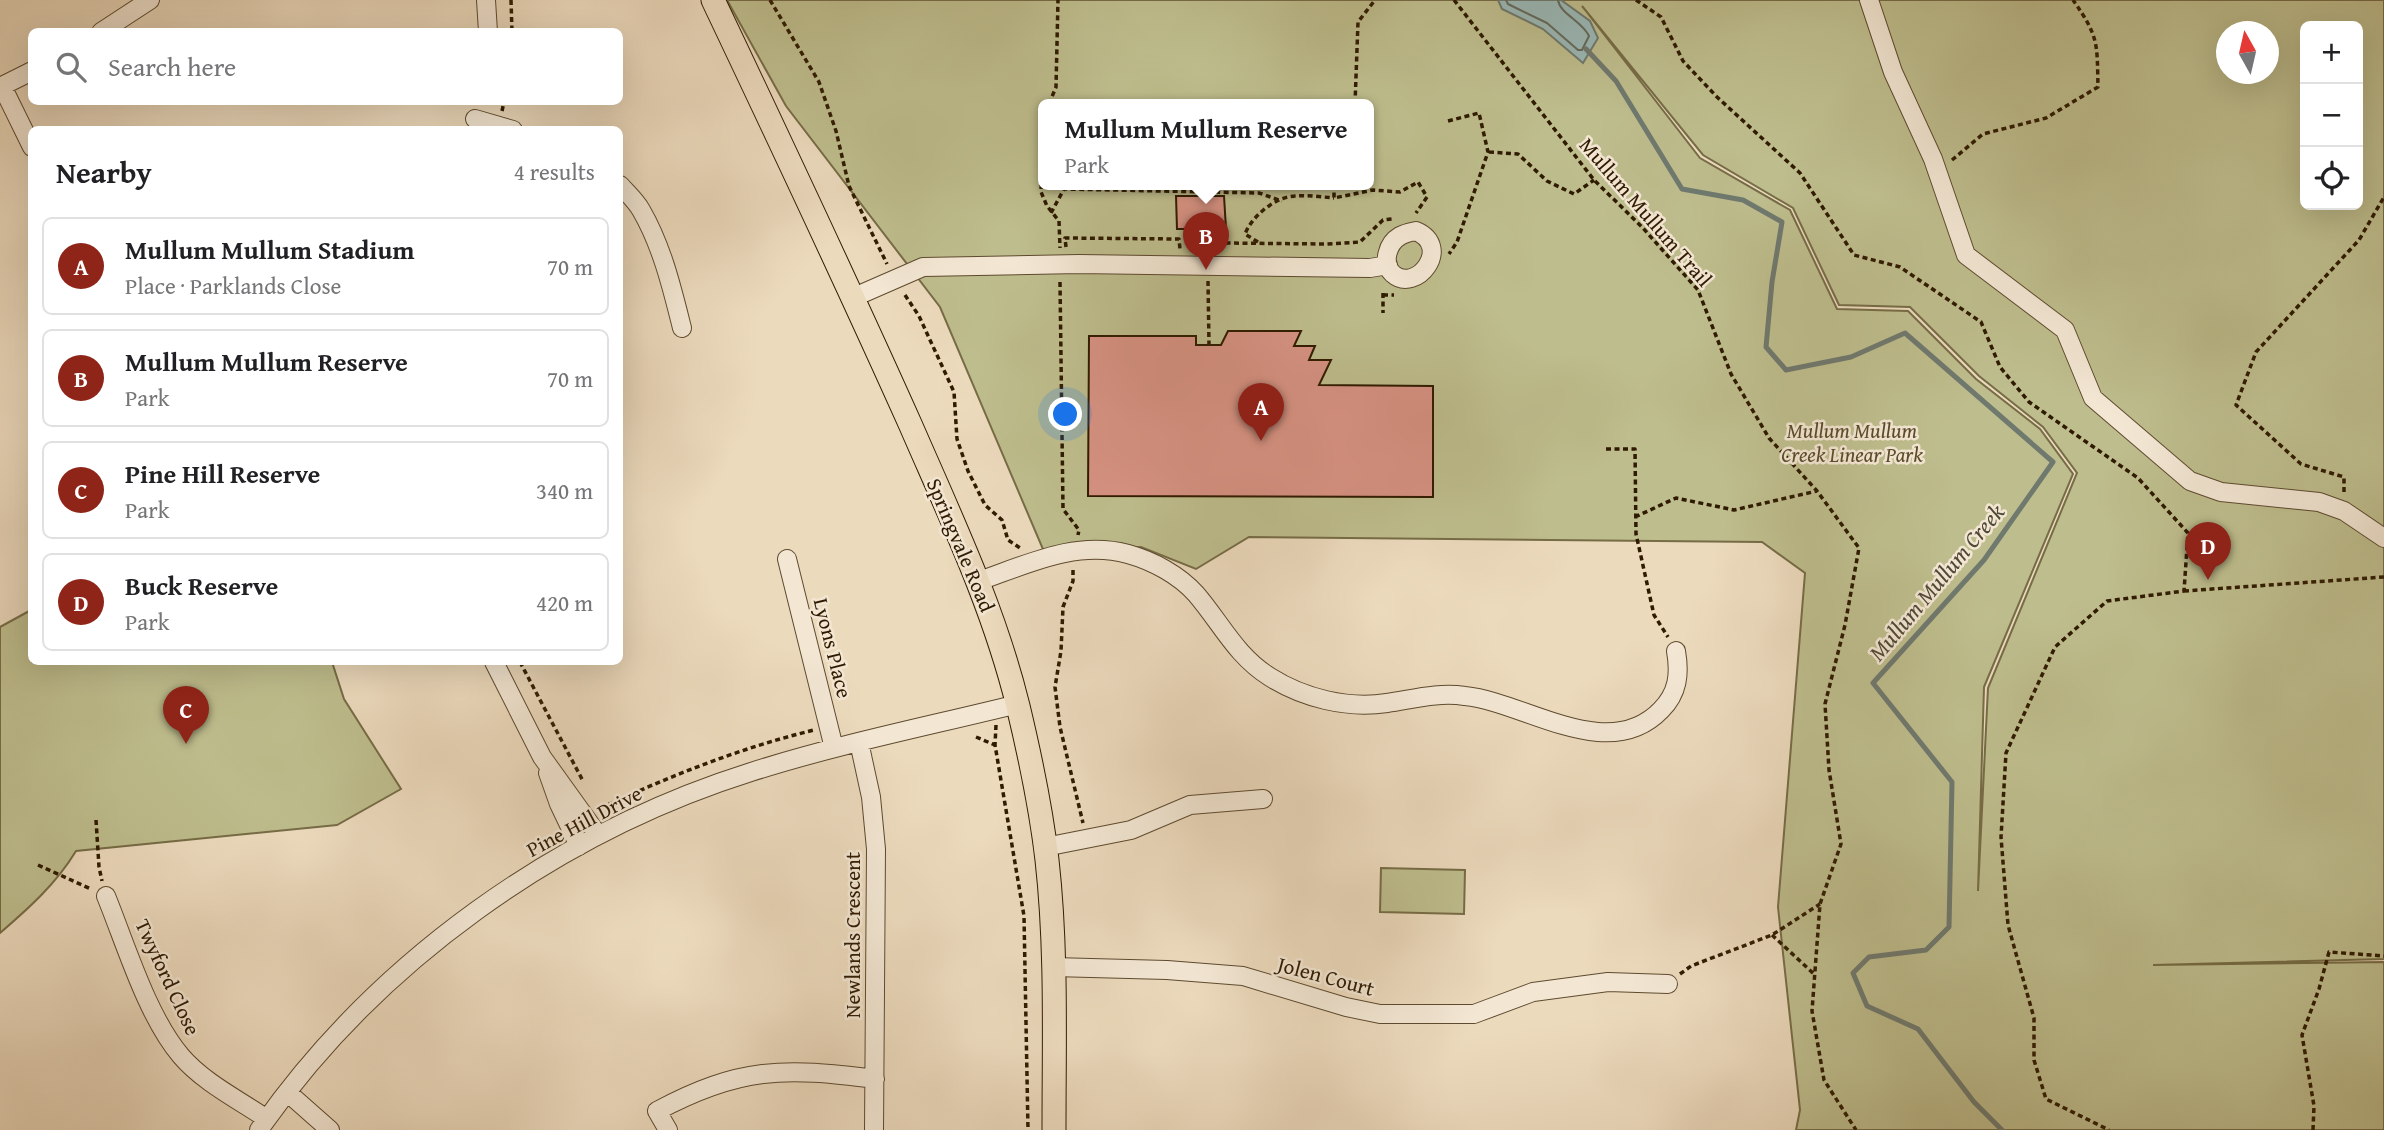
<!DOCTYPE html>
<meta charset="utf-8">
<style>
:root{--surface:#fff;--page:#f6f6f6;--text:#202124;--muted:#757577;--line:#e0e0e0;--accent:#8f2418}
body{margin:0;font-family:"Gentium Book Plus",serif;background:var(--page);color:var(--text)}
.controls{position:absolute;right:21px;top:21px;display:grid;overflow:hidden;border-radius:10px;box-shadow:0 7px 28px #0002}
.controls button{width:63px;height:63px;display:grid;place-items:center;padding:0;border:0;border-bottom:2px solid var(--line);background:var(--surface);color:var(--text);font:35px sans-serif}
.compass{position:absolute;left:2216px;top:21px;width:63px;height:63px;border-radius:50%;background:var(--surface);box-shadow:0 7px 28px #0002;rotate:352deg}
.you{position:absolute;left:1066px;top:415px;width:24px;height:24px;margin:-18px;border:5px solid #fff;border-radius:50%;background:#1a73e8;box-shadow:0 0 0 10px #1a73e833}
.badge{display:grid;place-items:center;width:46px;height:46px;border-radius:50%;background:var(--accent);color:#fff;font-size:23px;font-weight:700}
.pin{position:absolute;translate:-50% -58px;filter:drop-shadow(0 2px 4px #0008)}
.pin::after{content:'';position:absolute;top:37px;width:24px;height:21px;background:inherit;clip-path:polygon(0 0,100% 0,50% 100%)}
.popup{position:absolute;left:1038px;top:99px;width:336px;height:91px;box-sizing:border-box;display:grid;place-content:center;border-radius:10px;background:var(--surface);filter:drop-shadow(0 2px 5px #0005);font-size:23px;white-space:nowrap;color:var(--muted)}
.popup b{font-size:26px;color:var(--text)}
.popup::after{content:'';position:absolute;left:50%;top:100%;margin-left:-14px;border:14px solid transparent;border-top-color:var(--surface)}
.list{margin:0;padding:0;list-style:none}
h2{display:flex;justify-content:space-between;align-items:center;height:91px;margin:0;padding:0 28px;font-size:30px}
h2 small{font-size:23px;font-weight:400;color:var(--muted)}
.list li{display:grid;grid-template-columns:46px 1fr auto;gap:21px;align-items:center;box-sizing:border-box;height:98px;margin:0 14px 14px;padding:0 14px;border:2px solid var(--line);border-radius:10px}
.list b{display:block;font-size:26px;white-space:nowrap}
.list p{margin:0;font-size:23px;white-space:nowrap;color:var(--muted)}
.list em{font-size:23px;font-style:normal;color:var(--muted)}
.icon{flex:none;width:38px;height:38px;fill:none;stroke:currentColor;stroke-width:2;stroke-linecap:round;stroke-linejoin:round}
.map{position:relative;flex:none;width:2384px;height:1130px;overflow:hidden}
.search{position:absolute;background:var(--surface);box-shadow:0 7px 28px #0002;left:28px;top:28px;width:595px;height:77px;display:flex;align-items:center;gap:18px;box-sizing:border-box;padding:0 24px;border-radius:10px;color:var(--muted);font-size:26px}
.panel{position:absolute;background:var(--surface);box-shadow:0 7px 28px #0002;left:28px;top:126px;width:595px;height:539px;border-radius:10px}
.map>svg:first-child{display:block}
.green{fill:#bebd8d;stroke:#766c46;stroke-width:2;fill-rule:evenodd}
.water{fill:#9ab9b8;stroke:#6f796e;stroke-width:2}
.lines{fill:none;stroke-linecap:round;stroke-linejoin:round}
.shore{stroke:#646a5c;stroke-width:2}
.stream{stroke:#6f796e;stroke-width:5}
.building{fill:#d79283;stroke:#2f1a00;stroke-width:2}
.minor-casing{stroke:#5e4a2f;stroke-width:20}
.major-casing{stroke:#2f1a00;stroke-width:25}
.path{stroke:#2f1a00;stroke-width:3.5;stroke-dasharray:5 3.5;stroke-linecap:butt}
.minor{stroke:#f3e7d4;stroke-width:18}
.major{stroke:#ecdabd;stroke-width:23}
.labels{text-anchor:middle;dominant-baseline:central;stroke-width:5;stroke-linejoin:round;paint-order:stroke}
.street-label{font-size:21px;fill:#2f1a00;stroke:#f3e7d4}
.park-label{font-size:21px;font-style:italic;fill:#5a4b2a;stroke:#f3e7d4}
.water-label{font-size:23px;font-style:italic;fill:#4f4a37;stroke:#f3e7d4}
</style>
<div class="map">
<svg width="2384" height="1130" viewBox="0 0 2384 1130">
<rect width="100%" height="100%" fill="#ecdabd"/>
<filter id="stains"><feTurbulence type="fractalNoise" baseFrequency=".00286" numOctaves="4"/><feColorMatrix values="0 0 0 0 .2 0 0 0 0 .09 0 0 0 0 .02 0 0 0 .5 -.17"/></filter>
<radialGradient id="worn" r=".72"><stop offset=".6" stop-color="#630" stop-opacity="0"/><stop offset="1" stop-color="#630" stop-opacity=".3"/></radialGradient>
<path class="green" d="M727,0H2384V959L2153,965L2384,962V1130H1796L1800,1110L1778,907L1805,573L1762,542L1249,537L1196,569L1141,547L1045,554L940,307L786,106ZM1582,6L1703,155L1793,208L1839,305L1910,307L1979,376L2043,427L2077,473L1988,688L1978,891L1984,687L2073,474L2040,429L1976,379L1908,311L1837,309L1790,210L1700,158ZM2305,26H2358V205H2305ZM2226,32H2268V74H2226ZM1043,104H1369V184H1043Z
M31,610L32,662H332L344,699L401,789L337,825L76,851C56,884 29,908 0,933V627Z
M1381,868L1465,870L1464,914L1380,912Z"/>
<path class="water" d="M1498,0H1561L1590,21L1598,38L1583,63L1543,29L1502,9Z"/>
<g class="lines">
<path class="shore" d="M1506,0L1508,4L1547,23L1578,50H1582L1589,36C1582,21 1560,14 1558,0"/>
<path class="stream" d="M1586,49L1616,81L1682,189L1743,200L1782,222L1772,282L1766,347L1786,370L1851,357L1905,333L2053,462L1984,560L1873,683L1952,782L1949,927L1926,950L1869,957L1853,973L1867,1006L1918,1029L1974,1102L2002,1130"/>
</g>
<path class="building" d="M1176,196H1224L1226,229H1177Z
M1228,331H1301L1294,346H1315L1309,360H1331L1319,385L1433,386V497L1088,496L1089,336H1196V345H1221Z"/>
<g class="lines">
<defs>
<path id="minor" d="M486,0L488,32
M1869,0L1893,72L1933,159L1966,255L2065,330L2093,398L2190,481L2221,492L2319,502L2344,511L2384,538
M101,32L150,0
M2,86L32,147
M0,87L32,71
M475,119L513,130
M620,185C627,193 636,201 641,210C662,246 672,288 682,328
M1416,231C1453,247 1416,294 1393,274C1381,263 1388,243 1400,236C1405,233 1411,232 1416,231Z
M852,298L923,267L1079,264L1370,268L1388,265
M787,559L834,748
M979,581C1028,564 1076,540 1128,554C1153,561 1179,575 1196,594C1221,623 1236,656 1270,677C1303,698 1347,709 1387,703C1414,699 1438,692 1465,696C1525,702 1608,765 1661,710C1678,693 1680,674 1676,651
M494,662L542,757L598,835
M859,742L871,797L876,849L874,1130
M548,773L559,804L579,846
M1045,847L1131,830L1190,805L1263,799
M106,896C126,945 147,1016 181,1056C203,1082 239,1100 267,1119
M1053,967L1167,970L1243,976L1346,1007L1380,1014H1474L1533,992L1608,982L1668,984
M287,1092L330,1130
M259,1130C376,962 557,833 751,772C839,744 929,726 1018,704
M668,1130L657,1111C739,1067 784,1067 875,1079"/>
<path id="major" d="M713,0C780,141 847,283 911,426C951,518 994,608 1018,706C1030,756 1041,808 1047,860C1057,949 1054,1040 1054,1130"/>
</defs>
<use href="#minor" class="minor-casing"/>
<use href="#major" class="major-casing"/>
<path class="path" d="M511,0L512,32
M770,0L819,82L836,131L849,186L887,264
M1454,0L1594,180L1642,227L1698,290L1731,374L1769,438L1817,491L1859,548L1845,625L1825,704L1829,770L1841,844L1820,904L1812,1011L1824,1080L1856,1130
M1636,0L1661,17L1683,61L1717,97L1800,173L1854,255L1900,267L1981,322L2000,367L2029,402L2138,478L2188,533L2184,591L2107,601L2055,647L2006,753L2001,837L2008,925L2034,1018V1060L2046,1099L2109,1130
M1049,104L1056,87L1058,0
M1355,104L1358,22L1375,0
M502,111L504,102
M1043,116L1041,192L1047,206L1059,221L1060,248
M1448,121L1479,113L1488,152L1457,242L1449,254
M1489,152L1518,154L1547,181L1574,194L1594,180
M1952,160L1983,134L2046,118L2098,87C2097,43 2099,37 2073,0
M1334,184V198L1373,190L1400,192L1418,182L1427,197L1416,213
M1051,213L1064,189L1259,193L1282,201
M1258,242L1245,234C1252,216 1276,196 1296,196C1308,195 1322,197 1334,198
M1066,247L1065,238L1179,239L1180,249
M1222,248V243L1327,244L1360,242L1383,220L1392,219
M1208,281L1209,345
M1060,282L1063,509L1079,530L1078,535
M1383,293V313
M905,295L919,316L954,392L957,439L968,471L985,505L1002,520L1008,540L1020,548
M1383,295H1394
M1606,449H1635L1636,534L1654,615L1668,637
M2344,492V477L2301,464L2236,405L2256,352L2359,240L2384,197
M1635,517L1676,498L1734,510L1817,491
M1073,570V581L1063,607L1061,651L1055,687L1060,727L1083,823
M2184,591L2384,577
M520,662L583,781
M996,725L995,745L1024,916L1028,1130
M976,737L995,745
M601,808C670,776 740,748 814,730
M96,820L99,867L102,881
M38,865L91,889
M1772,935L1814,974
M1680,974L1691,966L1772,935L1820,904
M2313,1130L2314,1106L2302,1035L2319,989L2329,952L2384,956"/>
<use href="#minor" class="minor"/>
<use href="#major" class="major"/>
</g>
<g class="labels">
<g class="street-label">
<text transform="translate(1646 212) rotate(49)">Mullum Mullum Trail</text>
<text transform="translate(961 545) rotate(67)">Springvale Road</text>
<text transform="translate(833 648) rotate(76)">Lyons Place</text>
<text transform="translate(584 821) rotate(-28)">Pine Hill Drive</text>
<text transform="translate(852 935) rotate(-90)">Newlands Crescent</text>
<text transform="translate(1326 976) rotate(15)">Jolen Court</text>
<text transform="translate(168 977) rotate(65)">Twyford Close</text>
</g>
<g class="park-label">
<text x="1852" y="430">Mullum Mullum<tspan x="1852" dy="24">Creek Linear Park</tspan></text>
</g>
<g class="water-label">
<text transform="translate(1936 582) rotate(-50)">Mullum Mullum Creek</text>
</g>
</g>
<rect width="100%" height="100%" filter="url(#stains)"/>
<rect width="100%" height="100%" fill="url(#worn)"/>
</svg>
<div class="controls">
<button>+</button>
<button>−</button>
<button><svg class="icon" aria-label="locate" viewBox="0 0 24 24"><circle cx="12" cy="12" r="6"/><path d="M12 2v4M12 18v4M2 12h4M18 12h4"/></svg></button>
</div>
<svg class="compass" viewBox="-18 -18 36 36"><path d="M0-13l5 13h-10z" fill="#e53935"/><path d="M0 13l5-13h-10z" fill="#757577"/></svg>
<div class="you"></div>
<div class="pin badge" style="left:1261px;top:441px">A</div>
<div class="pin badge" style="left:1206px;top:270px">B</div>
<div class="popup"><b>Mullum Mullum Reserve</b>Park</div>
<div class="pin badge" style="left:186px;top:744px">C</div>
<div class="pin badge" style="left:2208px;top:580px">D</div>
<div class="search"><svg class="icon" aria-label="search" viewBox="0 0 24 24"><circle cx="10" cy="10" r="6"/><path d="M15 15l6 6"/></svg>Search here</div>
<section class="panel">
<h2>Nearby<small>4 results</small></h2>
<ul class="list">
<li><span class="badge">A</span><div><b>Mullum Mullum Stadium</b><p>Place · Parklands Close</p></div><em>70 m</em></li>
<li><span class="badge">B</span><div><b>Mullum Mullum Reserve</b><p>Park</p></div><em>70 m</em></li>
<li><span class="badge">C</span><div><b>Pine Hill Reserve</b><p>Park</p></div><em>340 m</em></li>
<li><span class="badge">D</span><div><b>Buck Reserve</b><p>Park</p></div><em>420 m</em></li>
</ul>
</section>
</div>
